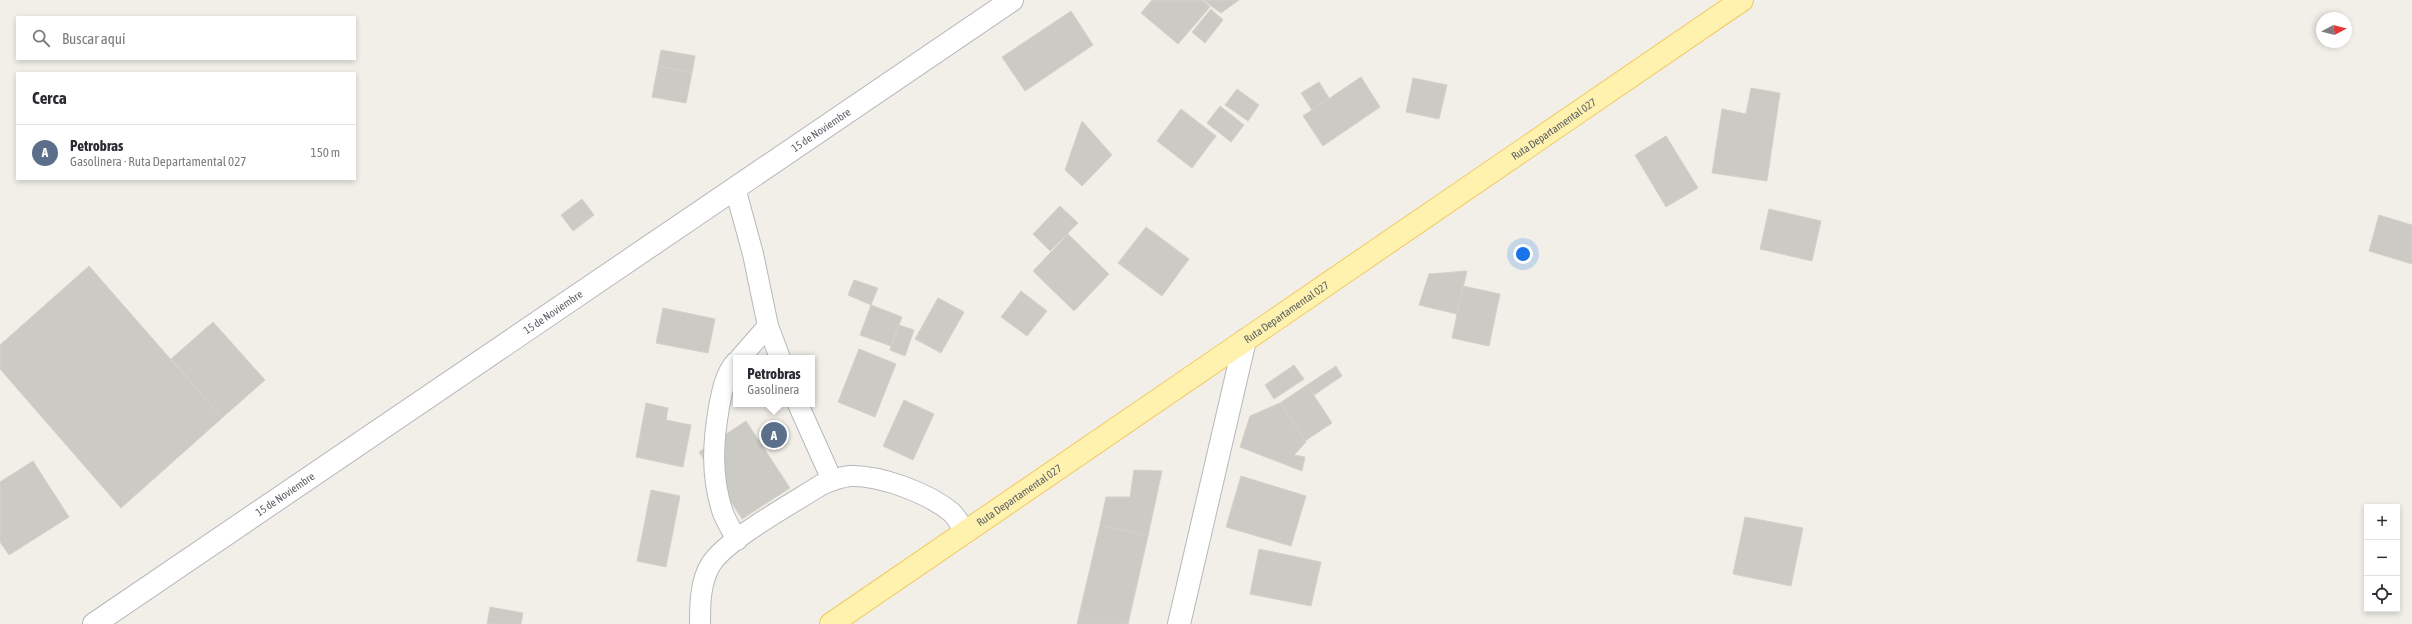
<!DOCTYPE html>
<html lang="es">
<meta charset="utf-8">
<style>
:root{--surface:#fff;--page:#f2f2f3;--text:#2b2b33;--muted:#7c7c81;--line:#e1e1e2;--accent:#0f766e}
body{margin:0;font-family:"Asap Condensed",sans-serif;background:var(--page);color:var(--text)}
.controls{position:absolute;right:12px;bottom:12px;display:grid;overflow:hidden;border-radius:0px;box-shadow:0 2px 6px #0003}
.controls button{width:36px;height:36px;display:grid;place-items:center;padding:0;border:0;border-bottom:1px solid var(--line);background:var(--surface);color:var(--text);font:20px sans-serif}
.compass{position:absolute;left:2316px;top:12px;width:36px;height:36px;border-radius:50%;background:var(--surface);box-shadow:0 2px 6px #0003;rotate:83deg}
.you{position:absolute;left:1523px;top:254px;width:14px;height:14px;margin:-10px;border:3px solid #fff;border-radius:50%;background:#1a73e8;box-shadow:0 0 0 6px #1a73e833}
.badge{display:grid;place-items:center;width:26px;height:26px;border-radius:50%;background:var(--accent);color:#fff;font-size:13px;font-weight:700}
.pin{position:absolute;translate:-50% -50%;border:2px solid #fff;box-shadow:0 1px 4px #0006}
.popup{position:absolute;left:733px;top:355px;width:82px;height:52px;box-sizing:border-box;display:grid;place-content:center;border-radius:0px;background:var(--surface);filter:drop-shadow(0 1px 3px #0005);font-size:13px;white-space:nowrap;color:var(--muted)}
.popup b{font-size:15px;color:var(--text)}
.popup::after{content:'';position:absolute;left:50%;top:100%;margin-left:-8px;border:8px solid transparent;border-top-color:var(--surface)}
.list{margin:0;padding:0;list-style:none}
h2{display:flex;justify-content:space-between;align-items:center;height:52px;margin:0;padding:0 16px;font-size:17px}
h2 small{font-size:13px;font-weight:400;color:var(--muted)}
.list li{display:grid;grid-template-columns:26px 1fr auto;gap:12px;align-items:center;box-sizing:border-box;height:56px;padding:0 16px;border-top:1px solid var(--line)}
.list b{display:block;font-size:15px;white-space:nowrap}
.list p{margin:0;font-size:13px;white-space:nowrap;color:var(--muted)}
.list em{font-size:13px;font-style:normal;color:var(--muted)}
.icon{flex:none;width:22px;height:22px;fill:none;stroke:currentColor;stroke-width:2;stroke-linecap:round;stroke-linejoin:round}
.map{position:relative;flex:none;width:2412px;height:624px;overflow:hidden}
.search{position:absolute;background:var(--surface);box-shadow:0 2px 6px #0003;left:16px;top:16px;width:340px;height:44px;display:flex;align-items:center;gap:10px;box-sizing:border-box;padding:0 14px;border-radius:0px;color:var(--muted);font-size:15px}
.panel{position:absolute;background:var(--surface);box-shadow:0 2px 6px #0003;left:16px;top:72px;width:340px;height:108px;border-radius:0px}
.map>svg:first-child{display:block}
.building{fill:#cccac5;stroke:#d6d1c6}
.lines{fill:none;stroke-linecap:round;stroke-linejoin:round}
.service-casing{stroke:#b5b8bc;stroke-width:22}
.minor-casing{stroke:#b5b8bc;stroke-width:24}
.tertiary-casing{stroke:#b5b8bc;stroke-width:24}
.primary-casing{stroke:#f2c960;stroke-width:24}
.service{stroke:#fff;stroke-width:20}
.minor{stroke:#fff;stroke-width:22}
.tertiary{stroke:#fff;stroke-width:22}
.primary{stroke:#fff2af;stroke-width:22}
.labels{text-anchor:middle;dominant-baseline:central;stroke-width:3;stroke-linejoin:round;paint-order:stroke}
.street-label{font-size:11px;fill:#5f6368;stroke:#fff}
</style>
<div class="map">
<svg width="2412" height="624" viewBox="0 0 2412 624">
<rect width="100%" height="100%" fill="#f1efe8"/>
<path class="building" d="M1152,0H1202L1210,7L1178,44L1141,13Z
M1203,0H1239L1221,13Z
M1211,9L1223,20L1205,43L1192,32Z
M1071,11L1093,45L1025,91L1002,57Z
M661,50L695,56L692,73L658,66Z
M658,66L692,73L686,103L652,97Z
M1361,77L1380,107L1323,146L1303,116Z
M1413,78L1447,85L1439,119L1406,112Z
M1319,82L1329,98L1312,110L1301,93Z
M1751,88L1780,93L1767,181L1712,173L1722,109L1746,114Z
M1237,89L1259,105L1248,121L1225,105Z
M1220,106L1244,125L1231,142L1207,123Z
M1181,109L1216,136L1192,168L1157,141Z
M1082,121L1112,155L1082,186L1065,170Z
M1666,136L1698,188L1666,207L1635,155Z
M582,199L594,215L573,231L561,215Z
M1060,206L1078,223L1050,251L1033,234Z
M1769,209L1821,221L1812,261L1760,249Z
M2379,215L2412,225V264L2369,251Z
M1146,227L1189,259L1162,296L1118,263Z
M1068,234L1109,274L1074,311L1033,271Z
M89,266L222,418L121,508L0,369V345Z
M1467,271L1457,314L1419,305L1429,274Z
M854,280L878,288L871,305L848,295Z
M1463,286L1500,294L1489,346L1452,338Z
M1021,291L1047,311L1027,336L1001,317Z
M938,298L964,312L941,353L915,339Z
M871,305L902,317L891,346L860,335Z
M663,308L715,319L708,353L656,343Z
M213,322L265,380L222,418L171,359Z
M899,325L914,330L905,356L890,350Z
M859,349L896,364L875,417L838,402Z
M1294,365L1304,379L1274,399L1265,385Z
M1336,366L1342,376L1314,395L1307,385Z
M1307,385L1332,423L1305,441L1280,403Z
M904,400L934,414L913,460L883,446Z
M646,403L668,408L666,420L691,425L683,467L636,457Z
M1280,403L1306,442L1294,455L1305,457L1302,471L1240,447L1250,416Z
M746,421L790,488L742,519L699,452Z
M33,461L69,517L9,555L0,542V482Z
M1134,470L1162,471L1148,536L1100,525L1106,497H1130Z
M1241,476L1306,496L1291,546L1226,527Z
M651,490L680,496L666,567L637,561Z
M1745,517L1803,528L1791,586L1733,574Z
M1100,525L1148,536L1128,624H1077Z
M1259,549L1321,562L1311,606L1250,594Z
M490,607L523,613L521,624H487Z"/>
<g class="lines">
<defs>
<path id="service" d="M735,188L753,254L768,326L780,358
M740,358L768,326
M736,362C725,374 722,392 719,407C713,442 711,475 722,510C725,520 732,530 737,540
M798,404L832,480
M700,624C700,604 700,582 711,564C727,539 793,503 821,485C830,481 840,477 850,476C880,475 928,493 951,512C957,517 961,526 965,532"/>
<path id="minor" d="M1179,624L1245,340"/>
<g id="tertiary">
<path id="s1" d="M94,624L1012,0"/>
</g>
<g id="primary">
<path id="s2" d="M831,624L1742,0"/>
</g>
</defs>
<use href="#service" class="service-casing"/>
<use href="#minor" class="minor-casing"/>
<use href="#tertiary" class="tertiary-casing"/>
<use href="#primary" class="primary-casing"/>
<use href="#service" class="service"/>
<use href="#minor" class="minor"/>
<use href="#tertiary" class="tertiary"/>
<use href="#primary" class="primary"/>
</g>
<g class="labels">
<g class="street-label">
<text stroke="none"><textPath href="#s2" startOffset="876">Ruta Departamental 027</textPath></text>
<text stroke="none"><textPath href="#s1" startOffset="879">15 de Noviembre</textPath></text>
<text stroke="none"><textPath href="#s1" startOffset="555">15 de Noviembre</textPath></text>
<text stroke="none"><textPath href="#s2" startOffset="552">Ruta Departamental 027</textPath></text>
<text stroke="none"><textPath href="#s1" startOffset="231">15 de Noviembre</textPath></text>
<text stroke="none"><textPath href="#s2" startOffset="228">Ruta Departamental 027</textPath></text>
</g>
</g>
</svg>
<div class="controls">
<button>+</button>
<button>−</button>
<button><svg class="icon" aria-label="locate" viewBox="0 0 24 24"><circle cx="12" cy="12" r="6"/><path d="M12 2v4M12 18v4M2 12h4M18 12h4"/></svg></button>
</div>
<svg class="compass" viewBox="-18 -18 36 36"><path d="M0-13l5 13h-10z" fill="#e53935"/><path d="M0 13l5-13h-10z" fill="#7c7c81"/></svg>
<div class="you"></div>
<div class="pin badge" style="left:774px;top:435px;background:#5c6f8a">A</div>
<div class="popup"><b>Petrobras</b>Gasolinera</div>
<div class="search"><svg class="icon" aria-label="search" viewBox="0 0 24 24"><circle cx="10" cy="10" r="6"/><path d="M15 15l6 6"/></svg>Buscar aquí</div>
<section class="panel">
<h2>Cerca<small></small></h2>
<ul class="list">
<li><span class="badge" style="background:#5c6f8a">A</span><div><b>Petrobras</b><p>Gasolinera · Ruta Departamental 027</p></div><em>150 m</em></li>
</ul>
</section>
</div>
